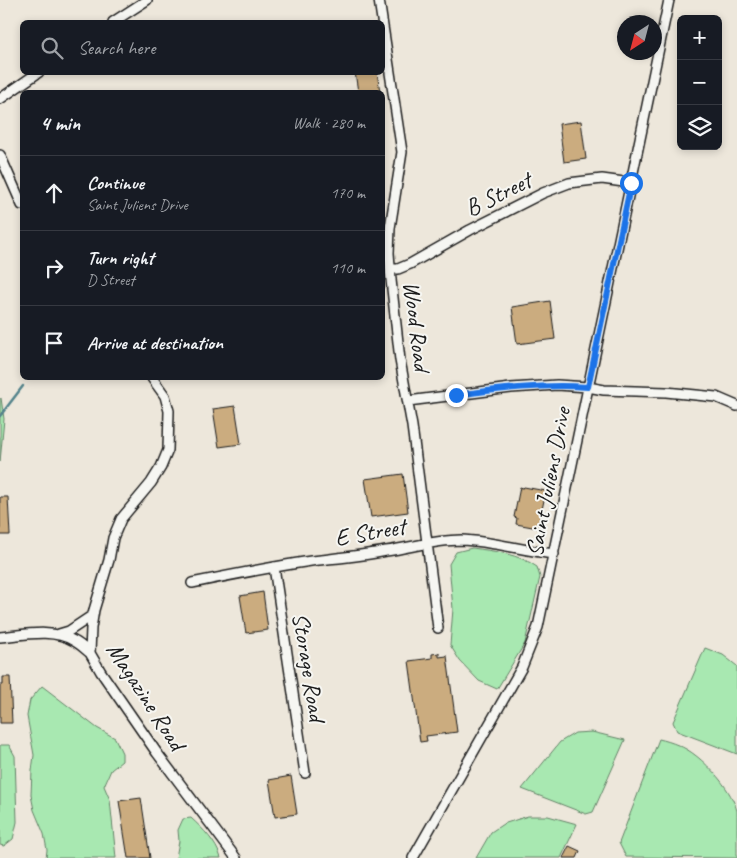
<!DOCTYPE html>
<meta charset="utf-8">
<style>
:root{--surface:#171b24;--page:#20242c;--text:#f1f3f6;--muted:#9ea1a6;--line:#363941}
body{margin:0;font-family:Caveat,sans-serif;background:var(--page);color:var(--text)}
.controls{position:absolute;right:15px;top:15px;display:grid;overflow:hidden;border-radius:8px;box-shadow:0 2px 8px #0003}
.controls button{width:45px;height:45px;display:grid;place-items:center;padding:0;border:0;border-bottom:1px solid var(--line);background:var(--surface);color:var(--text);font:25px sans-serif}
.compass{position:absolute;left:617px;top:15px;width:45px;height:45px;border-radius:50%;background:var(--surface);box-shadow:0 2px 8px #0003;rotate:216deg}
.stop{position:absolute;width:15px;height:15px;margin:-11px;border:4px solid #1a73e8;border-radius:50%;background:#fff}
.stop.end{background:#1a73e8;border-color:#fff;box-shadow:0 1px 5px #0008}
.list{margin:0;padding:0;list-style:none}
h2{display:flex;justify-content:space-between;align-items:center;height:65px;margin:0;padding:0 20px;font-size:21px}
h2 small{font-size:16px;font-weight:400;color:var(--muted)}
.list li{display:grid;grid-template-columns:32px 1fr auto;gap:15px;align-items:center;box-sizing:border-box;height:75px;padding:0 20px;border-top:1px solid var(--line)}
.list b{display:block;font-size:19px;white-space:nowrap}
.list p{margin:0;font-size:16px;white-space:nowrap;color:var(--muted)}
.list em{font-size:16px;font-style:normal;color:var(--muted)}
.icon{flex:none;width:28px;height:28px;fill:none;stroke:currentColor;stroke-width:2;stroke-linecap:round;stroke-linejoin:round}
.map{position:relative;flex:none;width:737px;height:858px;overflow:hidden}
.search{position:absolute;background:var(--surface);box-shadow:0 2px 8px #0003;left:20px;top:20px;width:365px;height:55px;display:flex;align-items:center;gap:12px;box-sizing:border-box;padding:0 18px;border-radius:8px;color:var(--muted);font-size:19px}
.panel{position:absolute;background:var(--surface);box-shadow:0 2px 8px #0003;left:20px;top:90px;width:365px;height:290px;border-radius:8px}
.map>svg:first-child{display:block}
.green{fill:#a8e8b1;stroke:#628266}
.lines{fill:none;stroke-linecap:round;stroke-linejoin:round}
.stream{stroke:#53838b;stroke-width:2.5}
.building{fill:#cbac7f;stroke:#1c1c1c}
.minor-casing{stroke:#1c1c1c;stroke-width:12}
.minor{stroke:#f6f6f2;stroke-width:9}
.route{stroke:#1a73e8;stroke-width:6}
.labels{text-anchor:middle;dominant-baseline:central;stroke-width:4;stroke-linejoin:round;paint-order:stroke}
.street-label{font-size:24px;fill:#1c1c1c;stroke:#f6f6f2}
</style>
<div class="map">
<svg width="737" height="858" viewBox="0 0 737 858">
<rect width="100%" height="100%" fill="#ede7db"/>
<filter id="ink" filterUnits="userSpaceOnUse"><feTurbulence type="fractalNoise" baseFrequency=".02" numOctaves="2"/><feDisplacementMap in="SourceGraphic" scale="10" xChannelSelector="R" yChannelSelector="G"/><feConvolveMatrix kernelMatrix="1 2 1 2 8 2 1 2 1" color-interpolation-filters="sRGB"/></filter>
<g filter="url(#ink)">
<path class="green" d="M1,398L4,419L0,462V399Z
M472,548C494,551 519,554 537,567L540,577L525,643L497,689L479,681L460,661L450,645L453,609L449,564L456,552Z
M705,648L723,655L737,666V754L677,731L673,722Z
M42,686L97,728L115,738L122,753V761L111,770L104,786L110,800L116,858H46L47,850L44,834L34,810L31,795L32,771L34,755L27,716L30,700Z
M592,732L625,740L593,812L586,814L522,789L560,742L575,733Z
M659,739C672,742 685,747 695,755C711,767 732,791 737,811C737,822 737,845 737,858L626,857L619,843Z
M0,745H9L15,756L17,822L13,839L4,846L0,845Z
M528,816H548L577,824L561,858H476L491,832L503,824Z
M191,818C204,830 216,842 221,858H176L179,841L178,830L183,819Z"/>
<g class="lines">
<path class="stream" d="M0,416L23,386"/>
</g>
<path class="building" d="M355,72H377L380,92H358Z
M581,121L586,159L564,162L559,124Z
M550,301L555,339L517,344L512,307Z
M235,406L241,444L219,447L213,409Z
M403,474L408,512L371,517L365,479Z
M520,487L523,488L524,487L546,491L538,528L516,524L517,518L514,517Z
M0,497H8L10,535H0Z
M263,592L268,630L246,633L240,596Z
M439,653V657L447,656L457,732L426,736L427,741L420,742L409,661L432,658V654Z
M3,677H10L12,723H0V685H3Z
M291,776L297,814L275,817L269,780Z
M141,798L150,858H128L119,801Z
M569,846L580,851L577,858H563Z"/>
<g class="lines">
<defs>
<path id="minor" d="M379,0L402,152L390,228L389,253L391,280L400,360L412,426L438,628
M113,22L147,0
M0,99L39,72
M0,155L22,205
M390,269H398L410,264L470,230L543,193L569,183L602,179L631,183
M152,378L165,396L169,411L168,450L161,467L151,483L121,519L113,538L109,560L94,610L91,628L90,653L101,672L157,753L236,858
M408,401L511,388L557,385L588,387L604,390L666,392L716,397L737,406
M274,567L305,773
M192,583C231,575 271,567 311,561C336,558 361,556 386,551C413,547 434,540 461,540C493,541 523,551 554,554
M59,634L69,631L93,615
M0,637C23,635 53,628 74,641C80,644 85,649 90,653
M413,858L522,667L538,627L669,0"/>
</defs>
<use href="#minor" class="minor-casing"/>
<use href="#minor" class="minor"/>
</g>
</g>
<g class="lines" filter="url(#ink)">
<path class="route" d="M456,395C500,389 543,384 588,387L631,183"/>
</g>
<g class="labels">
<g class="street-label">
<text transform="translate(498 194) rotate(-26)">B Street</text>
<text transform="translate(417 326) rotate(83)">Wood Road</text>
<text transform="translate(548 482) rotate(-79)">Saint Juliens Drive</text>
<text transform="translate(370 532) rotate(-10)">E Street</text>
<text transform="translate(309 667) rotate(81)">Storage Road</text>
<text transform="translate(146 696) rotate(57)">Magazine Road</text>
</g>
</g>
</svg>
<div class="controls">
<button>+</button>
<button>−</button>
<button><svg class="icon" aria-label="layers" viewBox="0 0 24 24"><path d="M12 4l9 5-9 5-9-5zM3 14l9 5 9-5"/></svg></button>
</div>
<svg class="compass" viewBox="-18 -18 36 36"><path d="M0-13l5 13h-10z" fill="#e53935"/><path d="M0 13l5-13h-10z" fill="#9ea1a6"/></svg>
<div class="stop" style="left:631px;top:183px"></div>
<div class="stop end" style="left:456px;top:395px"></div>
<div class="search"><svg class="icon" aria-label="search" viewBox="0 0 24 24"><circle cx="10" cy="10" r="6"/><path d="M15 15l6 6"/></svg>Search here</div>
<section class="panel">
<h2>4 min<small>Walk · 280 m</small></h2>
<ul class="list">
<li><svg class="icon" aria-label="ahead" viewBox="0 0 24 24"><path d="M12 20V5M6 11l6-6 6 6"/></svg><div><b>Continue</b><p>Saint Juliens Drive</p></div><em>170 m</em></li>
<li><svg class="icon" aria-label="right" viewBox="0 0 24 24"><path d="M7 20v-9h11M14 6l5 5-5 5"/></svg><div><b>Turn right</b><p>D Street</p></div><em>110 m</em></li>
<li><svg class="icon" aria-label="arrive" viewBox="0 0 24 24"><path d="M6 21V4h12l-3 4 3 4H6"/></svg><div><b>Arrive at destination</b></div></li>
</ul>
</section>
</div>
